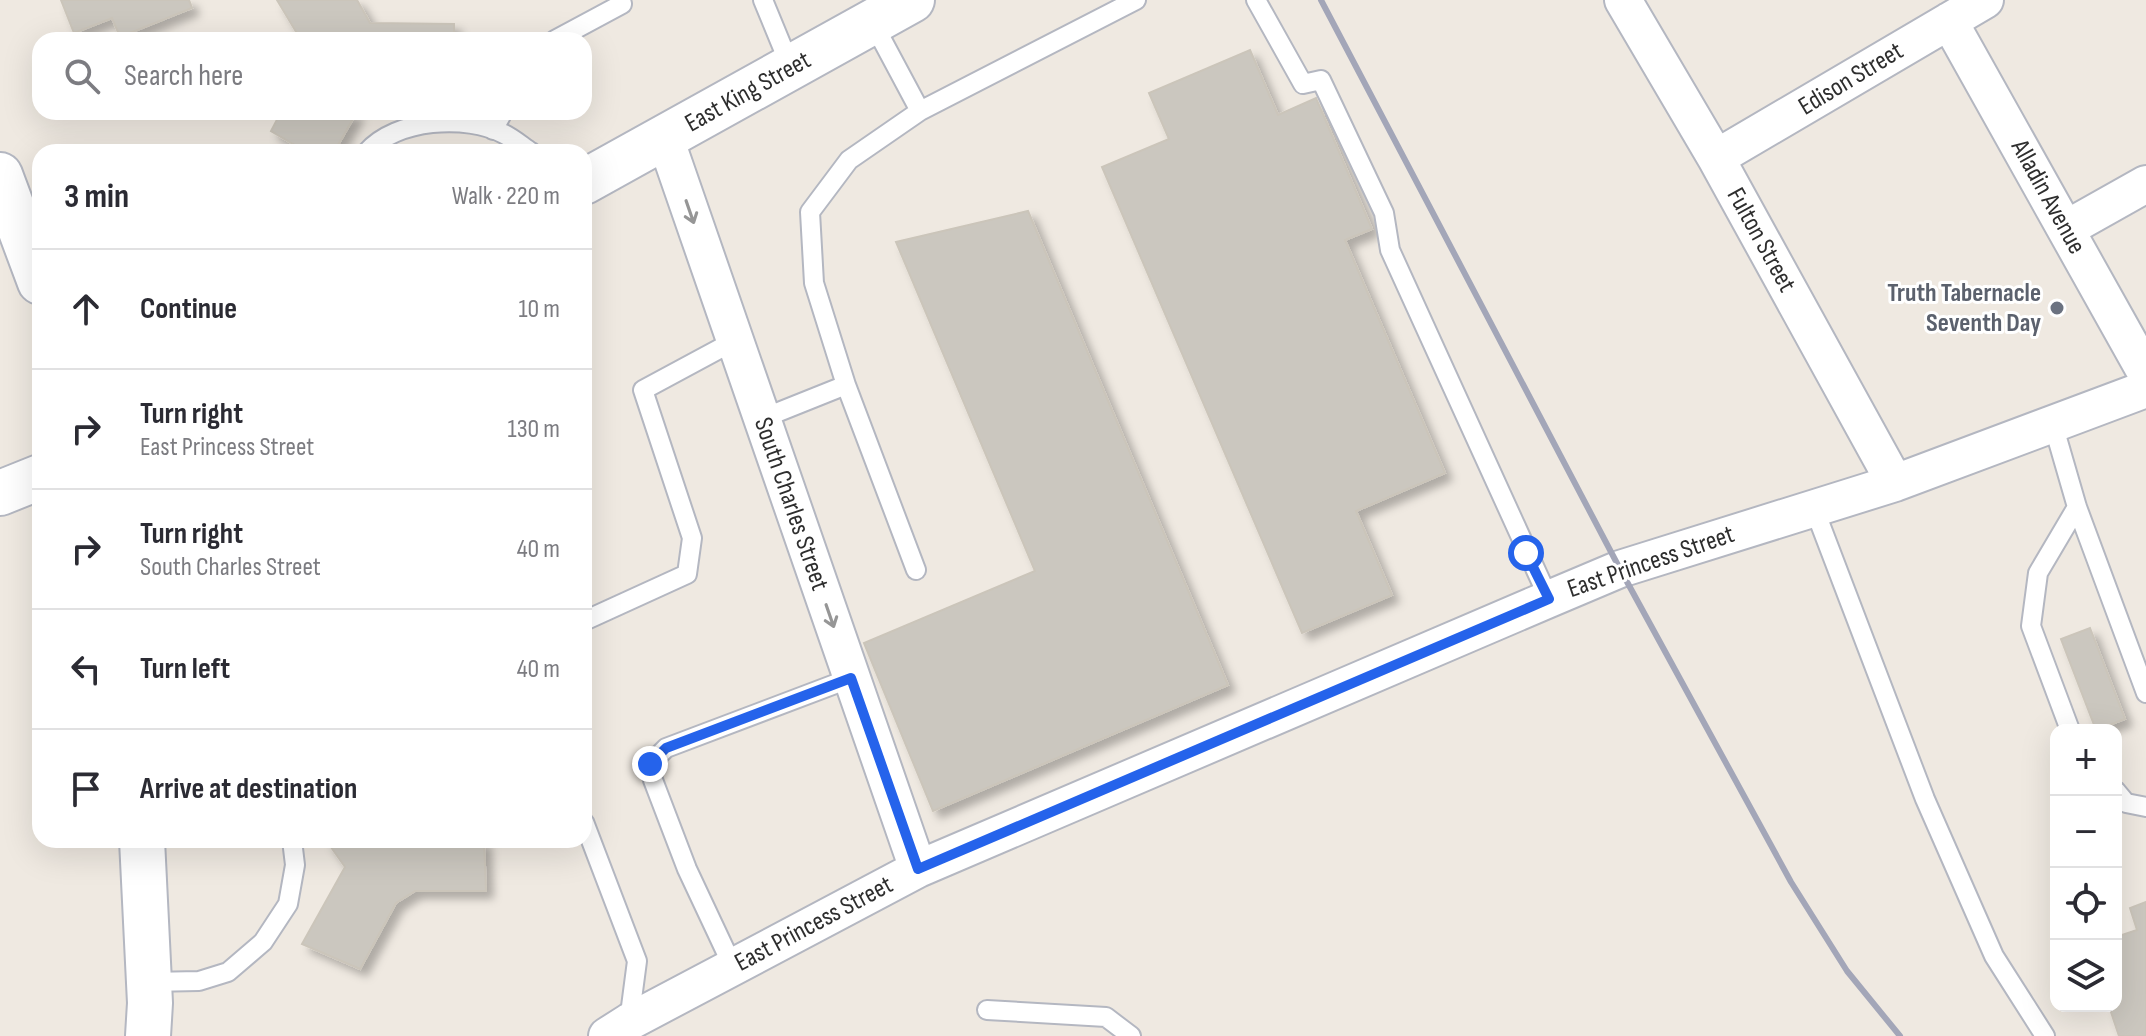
<!DOCTYPE html>
<meta charset="utf-8">
<style>
:root{--surface:#fff;--page:#f2f2f3;--text:#2b2b33;--muted:#7c7c81;--line:#e1e1e2}
body{margin:0;font-family:"Sofia Sans Condensed",sans-serif;background:var(--page);color:var(--text)}
.controls{position:absolute;right:24px;bottom:24px;display:grid;overflow:hidden;border-radius:16px;box-shadow:0 8px 32px #0002}
.controls button{width:72px;height:72px;display:grid;place-items:center;padding:0;border:0;border-bottom:2px solid var(--line);background:var(--surface);color:var(--text);font:40px sans-serif}
.stop{position:absolute;width:24px;height:24px;margin:-18px;border:6px solid #2563eb;border-radius:50%;background:#fff}
.stop.end{background:#2563eb;border-color:#fff;box-shadow:0 2px 8px #0008}
.list{margin:0;padding:0;list-style:none}
h2{display:flex;justify-content:space-between;align-items:center;height:104px;margin:0;padding:0 32px;font-size:34px}
h2 small{font-size:26px;font-weight:400;color:var(--muted)}
.list li{display:grid;grid-template-columns:52px 1fr auto;gap:24px;align-items:center;box-sizing:border-box;height:120px;padding:0 32px;border-top:2px solid var(--line)}
.list b{display:block;font-size:30px;white-space:nowrap}
.list p{margin:0;font-size:26px;white-space:nowrap;color:var(--muted)}
.list em{font-size:26px;font-style:normal;color:var(--muted)}
.icon{flex:none;width:44px;height:44px;fill:none;stroke:currentColor;stroke-width:2;stroke-linecap:round;stroke-linejoin:round}
.map{position:relative;flex:none;width:2146px;height:1036px;overflow:hidden}
.search{position:absolute;background:var(--surface);box-shadow:0 8px 32px #0002;left:32px;top:32px;width:560px;height:88px;display:flex;align-items:center;gap:20px;box-sizing:border-box;padding:0 28px;border-radius:24px;color:var(--muted);font-size:30px}
.panel{position:absolute;background:var(--surface);box-shadow:0 8px 32px #0002;left:32px;top:144px;width:560px;height:704px;border-radius:24px}
.map>svg:first-child{display:block}
.building{fill:#cbc7bf;stroke:#cbc5ba;stroke-width:2;filter:url(#shadow)}
.lines{fill:none;stroke-linecap:round;stroke-linejoin:round}
.lane-casing{stroke:#b4b7c1;stroke-width:22}
.street-casing{stroke:#b4b7c1;stroke-width:40}
.secondary-casing{stroke:#b4b7c1;stroke-width:48}
.lane{stroke:#fff;stroke-width:18}
.street{stroke:#fff;stroke-width:36}
.secondary{stroke:#fff;stroke-width:44}
.rail{stroke:#a3a6b8;stroke-width:6}
.oneway{stroke:#969696}
.route{stroke:#2563eb;stroke-width:10}
.worship-dot{fill:#6b7280;stroke:#fff;stroke-width:3}
.labels{text-anchor:middle;dominant-baseline:central;stroke-width:6;stroke-linejoin:round;paint-order:stroke}
.street-label{font-size:26px;fill:#2e2e2e;stroke:#fff}
.worship-label{font-size:26px;font-weight:bold;fill:#5b616d;stroke:#fff;text-anchor:end}
</style>
<div class="map">
<svg width="2146" height="1036" viewBox="0 0 2146 1036">
<defs>
<filter id="shadow"><feDropShadow dx="7" dy="7" stdDeviation="4" flood-color="#0004"/></filter>
</defs>
<rect width="100%" height="100%" fill="#efe9e1"/>
<path class="building" d="M61,0H189L192,8L120,37L112,18L74,33Z
M277,0H357L370,23L454,24V40H301Z
M1250,50L1278,115L1316,98L1372,229L1345,240L1445,473L1356,511L1392,595L1302,633L1102,167L1169,139L1149,93Z
M281,112H357L334,152H307L271,131Z
M1028,211L1228,685L933,811L864,643L1035,571L896,242Z
M2090,628L2125,719L2096,730L2061,639Z
M326,840H484L486,891H415L396,903L360,969L302,944L345,867Z
M2146,902V1036H2119L2109,1006H2116V937L2137,930L2130,908Z"/>
<g class="lines">
<defs>
<path id="lane" d="M763,0L791,68
M1256,0L1303,84L1321,80L1384,213L1390,250L1549,599
M873,23L920,111
M555,40L622,4L621,0
M493,130L503,112
M367,152C396,119 466,114 504,134C514,139 522,146 531,152
M846,385L916,570
M761,419L846,385L814,283L810,212L849,160L920,111L1136,0
M2053,424L2077,507L2146,693
M1814,508L1925,799L1994,956L2045,1036
M584,621L687,574L692,538L643,390L734,341
M2070,730L2031,626L2038,573L2077,507
M2116,791L2126,803L2146,807
M584,822L637,961L629,1022
M733,967L687,869L653,780L650,764L666,748L851,678
M149,982L199,981L228,972L263,942L288,904L295,865L292,840
M987,1010L1106,1017L1131,1036"/>
<path id="street" d="M1623,0L1716,158L1895,483
M1949,21L2146,373
M665,138L918,869
M1716,158L1985,0
M2066,229L2146,184
M607,1036L629,1022L918,869L1549,599L1620,569L1895,483L2146,389"/>
<path id="secondary" d="M0,175L40,282
M584,182L912,0
M0,493L40,477
M142,840L150,1003L148,1036"/>
</defs>
<use href="#lane" class="lane-casing"/>
<use href="#street" class="street-casing"/>
<use href="#secondary" class="secondary-casing"/>
<use href="#lane" class="lane"/>
<use href="#street" class="street"/>
<use href="#secondary" class="secondary"/>
<path class="rail" d="M1321,0L1620,569L1791,882L1847,971L1900,1036"/>
</g>
<defs><path id="oneway-shaft" d="M-6 0H5M1.5-3L5.5 0L1.5 3" fill="none" stroke-width="1.6" stroke-linecap="round" stroke-linejoin="round" transform="scale(2)"/></defs>
<g class="oneway">
<use href="#oneway-shaft" transform="translate(690 212) rotate(71)"/>
<use href="#oneway-shaft" transform="translate(830 616) rotate(71)"/>
</g>
<g class="lines">
<path class="route" d="M650,764L666,748L851,678L918,869L1549,599L1526,553"/>
</g>
<circle class="worship-dot" cx="2057" cy="308" r="8"/>
<g class="labels">
<g class="street-label">
<text transform="translate(1851 79) rotate(-31)">Edison Street</text>
<text transform="translate(748 92) rotate(-29)">East King Street</text>
<text transform="translate(2048 197) rotate(61)">Alladin Avenue</text>
<text transform="translate(1761 240) rotate(61)">Fulton Street</text>
<text transform="translate(791 504) rotate(71)">South Charles Street</text>
<text transform="translate(1651 562) rotate(-19)">East Princess Street</text>
<text transform="translate(814 924) rotate(-28)">East Princess Street</text>
</g>
<g class="worship-label">
<text x="2041" y="293">Truth Tabernacle<tspan x="2041" dy="30">Seventh Day</tspan></text>
</g>
</g>
</svg>
<div class="controls">
<button>+</button>
<button>−</button>
<button><svg class="icon" aria-label="locate" viewBox="0 0 24 24"><circle cx="12" cy="12" r="6"/><path d="M12 2v4M12 18v4M2 12h4M18 12h4"/></svg></button>
<button><svg class="icon" aria-label="layers" viewBox="0 0 24 24"><path d="M12 4l9 5-9 5-9-5zM3 14l9 5 9-5"/></svg></button>
</div>
<div class="stop" style="left:1526px;top:553px"></div>
<div class="stop end" style="left:650px;top:764px"></div>
<div class="search"><svg class="icon" aria-label="search" viewBox="0 0 24 24"><circle cx="10" cy="10" r="6"/><path d="M15 15l6 6"/></svg>Search here</div>
<section class="panel">
<h2>3 min<small>Walk · 220 m</small></h2>
<ul class="list">
<li><svg class="icon" aria-label="ahead" viewBox="0 0 24 24"><path d="M12 20V5M6 11l6-6 6 6"/></svg><div><b>Continue</b></div><em>10 m</em></li>
<li><svg class="icon" aria-label="right" viewBox="0 0 24 24"><path d="M7 20v-9h11M14 6l5 5-5 5"/></svg><div><b>Turn right</b><p>East Princess Street</p></div><em>130 m</em></li>
<li><svg class="icon" aria-label="right" viewBox="0 0 24 24"><path d="M7 20v-9h11M14 6l5 5-5 5"/></svg><div><b>Turn right</b><p>South Charles Street</p></div><em>40 m</em></li>
<li><svg class="icon" aria-label="left" viewBox="0 0 24 24"><path d="M17 20v-9H6M10 6l-5 5 5 5"/></svg><div><b>Turn left</b></div><em>40 m</em></li>
<li><svg class="icon" aria-label="arrive" viewBox="0 0 24 24"><path d="M6 21V4h12l-3 4 3 4H6"/></svg><div><b>Arrive at destination</b></div></li>
</ul>
</section>
</div>
